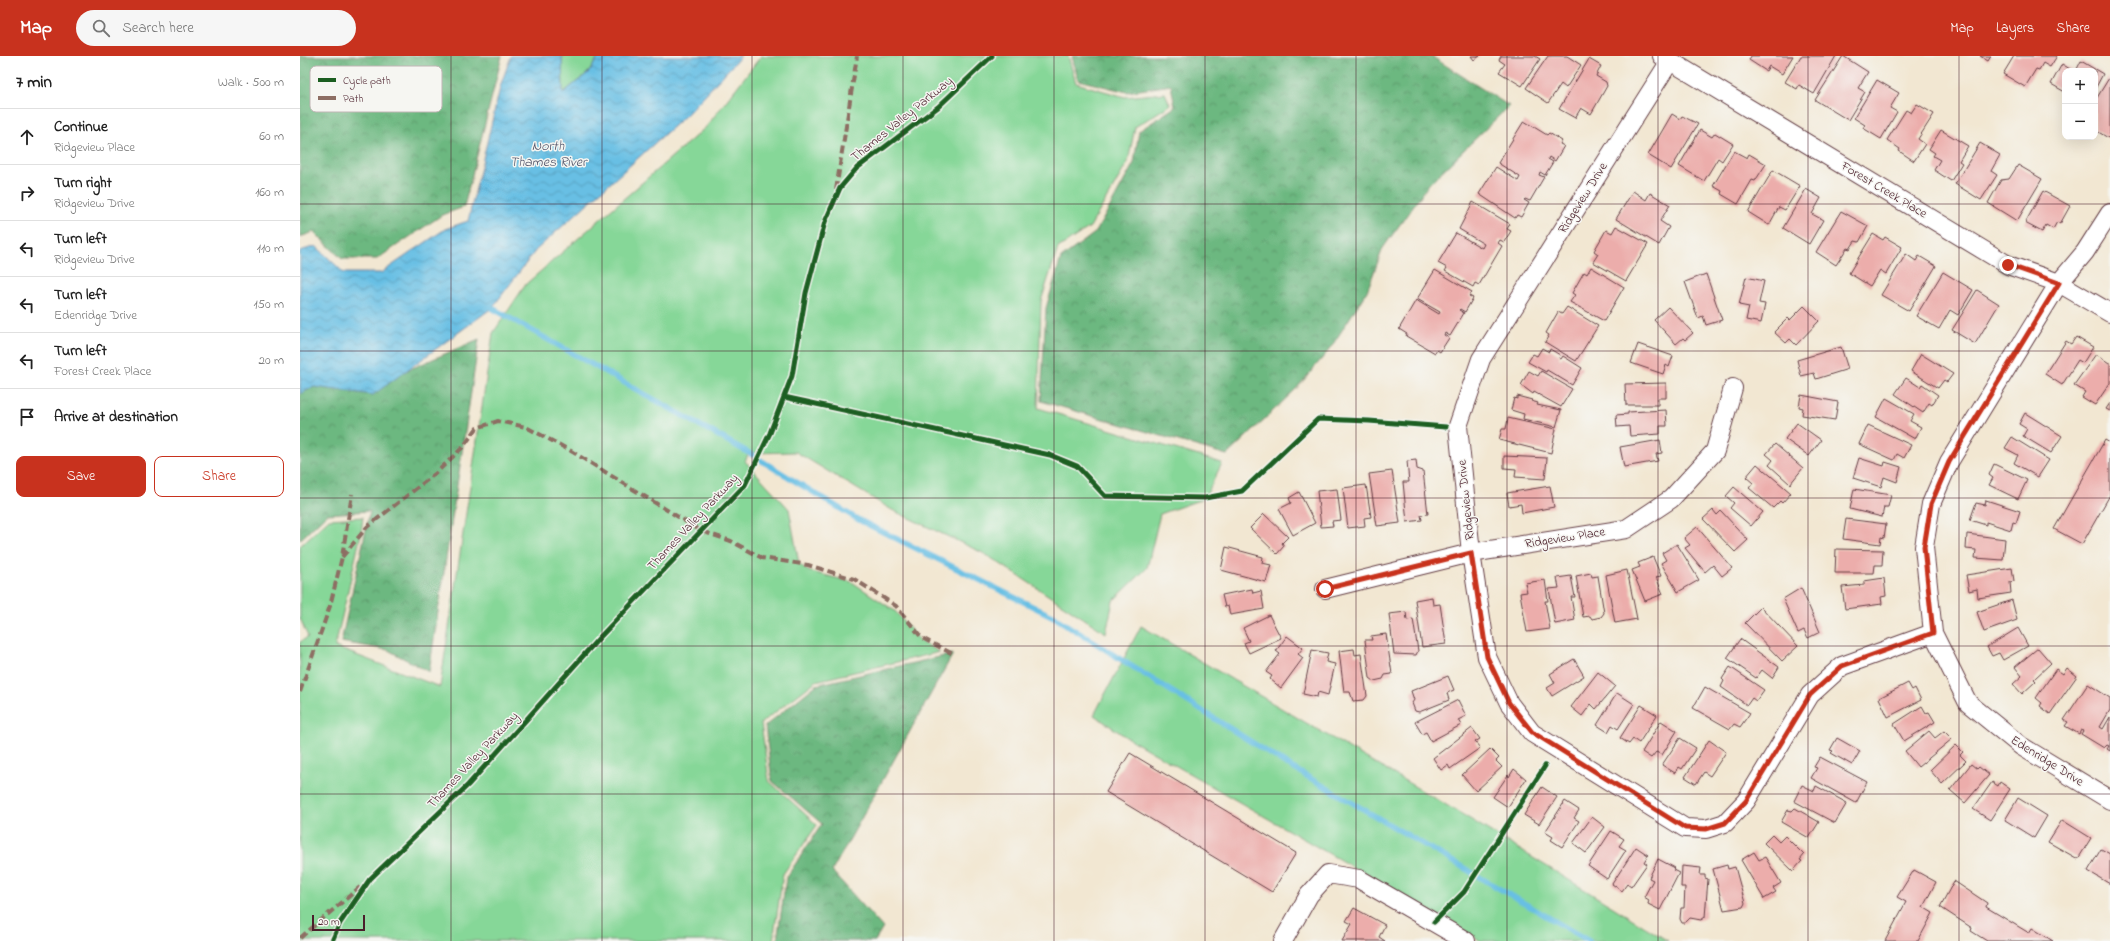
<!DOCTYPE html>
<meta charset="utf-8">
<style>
:root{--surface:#fff;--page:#f6f6f6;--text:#222;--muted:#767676;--line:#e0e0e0;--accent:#c8321e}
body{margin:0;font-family:"Indie Flower",sans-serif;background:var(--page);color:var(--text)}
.controls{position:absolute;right:12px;top:12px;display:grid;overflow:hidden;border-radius:8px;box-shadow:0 4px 16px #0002}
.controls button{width:36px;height:36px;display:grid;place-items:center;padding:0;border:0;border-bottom:1px solid var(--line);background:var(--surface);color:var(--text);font:20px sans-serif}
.scale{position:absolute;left:12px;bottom:10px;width:53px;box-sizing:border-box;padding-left:4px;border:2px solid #4a1f2b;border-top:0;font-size:11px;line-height:14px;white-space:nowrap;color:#4a1f2b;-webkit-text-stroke:3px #f6f6f2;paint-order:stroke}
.stop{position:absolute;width:12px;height:12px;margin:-9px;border:3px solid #c8321e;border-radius:50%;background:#fff}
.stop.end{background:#c8321e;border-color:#fff;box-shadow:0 1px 4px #0008}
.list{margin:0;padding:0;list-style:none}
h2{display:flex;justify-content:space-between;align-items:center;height:52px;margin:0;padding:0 16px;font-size:17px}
h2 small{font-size:13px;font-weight:400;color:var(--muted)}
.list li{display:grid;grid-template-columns:26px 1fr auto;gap:12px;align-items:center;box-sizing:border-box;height:56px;padding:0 16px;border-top:1px solid var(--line)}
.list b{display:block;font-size:15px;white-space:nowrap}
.list p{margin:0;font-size:13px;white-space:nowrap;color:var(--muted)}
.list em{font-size:13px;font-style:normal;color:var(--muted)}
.actions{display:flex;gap:8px;padding:12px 16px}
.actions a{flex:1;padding:9px 0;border:1px solid var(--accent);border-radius:8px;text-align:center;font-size:14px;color:var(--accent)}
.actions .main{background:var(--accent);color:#fff}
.icon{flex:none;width:22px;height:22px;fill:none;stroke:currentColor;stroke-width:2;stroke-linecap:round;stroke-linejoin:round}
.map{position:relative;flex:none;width:1810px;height:885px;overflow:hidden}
header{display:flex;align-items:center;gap:24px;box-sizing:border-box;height:56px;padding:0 20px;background:var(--accent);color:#fff}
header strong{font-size:19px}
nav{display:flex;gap:22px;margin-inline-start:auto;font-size:14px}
.search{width:280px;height:36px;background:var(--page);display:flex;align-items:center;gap:10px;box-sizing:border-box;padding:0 14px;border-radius:22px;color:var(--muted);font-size:15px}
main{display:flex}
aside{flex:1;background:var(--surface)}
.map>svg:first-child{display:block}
.green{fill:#86d798;stroke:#687b62}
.forest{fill:url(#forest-crowns);stroke:#5b6c56}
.water{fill:url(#water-waves);stroke:#586f88}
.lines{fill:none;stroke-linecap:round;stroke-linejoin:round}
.stream{stroke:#67bfe4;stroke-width:5.5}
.building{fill:#ecadab}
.minor-casing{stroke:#633d44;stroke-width:20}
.minor{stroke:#fff;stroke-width:18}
.quiet{stroke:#8d6e63;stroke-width:4;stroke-dasharray:8 4;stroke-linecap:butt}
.cycleway-casing{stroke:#f6f6f2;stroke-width:8}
.cycleway{stroke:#1b5e20;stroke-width:5}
.route{stroke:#c8321e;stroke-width:5}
.grid{fill:none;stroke:#4a1f2b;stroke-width:1;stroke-opacity:0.55}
.labels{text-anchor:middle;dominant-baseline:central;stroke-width:3;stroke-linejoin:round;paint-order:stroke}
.street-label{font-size:13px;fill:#4a1f2b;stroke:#f6f6f2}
.water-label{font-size:14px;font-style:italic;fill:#54576c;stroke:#f6f6f2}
.key{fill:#f6f6f2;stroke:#c2b6b6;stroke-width:1}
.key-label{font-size:11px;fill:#4a1f2b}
</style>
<header>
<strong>Map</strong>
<div class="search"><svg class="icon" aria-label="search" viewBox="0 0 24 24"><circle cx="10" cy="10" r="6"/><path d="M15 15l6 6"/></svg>Search here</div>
<nav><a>Map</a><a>Layers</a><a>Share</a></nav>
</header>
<main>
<aside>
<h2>7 min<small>Walk · 500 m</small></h2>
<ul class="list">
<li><svg class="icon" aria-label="ahead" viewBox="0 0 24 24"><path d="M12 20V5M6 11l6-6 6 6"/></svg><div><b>Continue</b><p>Ridgeview Place</p></div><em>60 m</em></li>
<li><svg class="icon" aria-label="right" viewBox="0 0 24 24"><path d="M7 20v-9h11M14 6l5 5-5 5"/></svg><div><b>Turn right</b><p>Ridgeview Drive</p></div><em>160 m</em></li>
<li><svg class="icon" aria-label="left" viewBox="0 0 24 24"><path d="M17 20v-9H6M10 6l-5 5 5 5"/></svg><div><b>Turn left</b><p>Ridgeview Drive</p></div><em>110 m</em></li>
<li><svg class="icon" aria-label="left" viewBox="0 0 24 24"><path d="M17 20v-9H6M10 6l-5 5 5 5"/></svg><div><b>Turn left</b><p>Edenridge Drive</p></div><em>150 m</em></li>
<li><svg class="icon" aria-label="left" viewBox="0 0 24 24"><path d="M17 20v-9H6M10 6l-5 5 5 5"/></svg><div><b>Turn left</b><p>Forest Creek Place</p></div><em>20 m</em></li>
<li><svg class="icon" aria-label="arrive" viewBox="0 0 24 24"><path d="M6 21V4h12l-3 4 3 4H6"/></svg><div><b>Arrive at destination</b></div></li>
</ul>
<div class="actions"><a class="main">Save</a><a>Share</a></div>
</aside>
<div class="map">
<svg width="1810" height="885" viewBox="0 0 1810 885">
<defs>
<pattern id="forest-crowns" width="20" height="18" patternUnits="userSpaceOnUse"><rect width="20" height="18" fill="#6cb880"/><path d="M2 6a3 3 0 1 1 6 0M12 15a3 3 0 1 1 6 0" fill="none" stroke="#5b9569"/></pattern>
<pattern id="water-waves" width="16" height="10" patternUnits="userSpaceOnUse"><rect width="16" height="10" fill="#67bfe4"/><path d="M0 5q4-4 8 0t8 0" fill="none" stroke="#579bb9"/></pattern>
</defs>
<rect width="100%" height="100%" fill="#f6f6f2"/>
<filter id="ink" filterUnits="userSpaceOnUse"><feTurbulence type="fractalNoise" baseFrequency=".025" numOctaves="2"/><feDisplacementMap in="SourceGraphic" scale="8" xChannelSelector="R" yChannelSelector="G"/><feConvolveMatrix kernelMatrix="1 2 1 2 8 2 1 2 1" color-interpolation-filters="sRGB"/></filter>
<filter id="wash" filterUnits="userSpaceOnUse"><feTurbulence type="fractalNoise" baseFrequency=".012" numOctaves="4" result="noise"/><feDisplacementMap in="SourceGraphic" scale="16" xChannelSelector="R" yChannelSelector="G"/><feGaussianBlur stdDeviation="0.9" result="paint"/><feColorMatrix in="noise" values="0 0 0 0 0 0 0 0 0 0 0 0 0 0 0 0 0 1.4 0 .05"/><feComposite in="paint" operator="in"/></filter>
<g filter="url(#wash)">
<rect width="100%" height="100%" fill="#f2e7d2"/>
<path class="green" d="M262,0H299L289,16L263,37Z
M461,0H768L776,27L825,41L865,37L870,49L835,71L828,106L790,171L758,192L741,245L738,352L922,407L905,442L860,458L847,512L813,545L806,577L685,498L592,454L496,396L449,397L445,405L489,453L499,508L508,515L552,526L595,555L621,586L640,596L516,625L461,667L469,725L517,769L483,818L473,885H0V586L8,581L0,562V490L29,463L63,461L61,478L35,591L140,631L193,277L226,228L406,71Z
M841,570L1165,760L1368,885H1181L826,681L794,659Z"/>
<path class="forest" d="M0,0H202L164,151L142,159L77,203H42L14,176L0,181Z
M772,0H1131L1209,50L1129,128L1083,192L1067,235L1030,293L997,332L927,399L741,345L746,252L761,202L796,176L834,107L839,75L875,51L871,29L827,36L778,24Z
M179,283L129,616L88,594L41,586L70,455L27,458L0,484V328L71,330Z
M653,598L532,815L583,872L575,885H477L486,822L522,768L472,725L465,670L516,629Z"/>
<path class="water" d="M211,0H262L263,37L289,16L299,0H441L387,58L236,194L192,252L73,339L14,331L0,338V195L16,190L44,217H81L145,173L168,165L201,28Z"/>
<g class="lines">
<path class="stream" d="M192,252L449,397L557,463L754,561L991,711L1289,885"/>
</g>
<g id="blocks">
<path class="building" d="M1171,0H1180L1174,4Z
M1201,0H1235L1240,3L1222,30L1199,16L1205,8L1199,4Z
M1248,0H1267L1281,9L1266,32L1261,28L1248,47L1226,32Z
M1451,0H1493L1482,18L1469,10L1466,15L1449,4Z
M1501,0H1536L1514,38L1499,29L1497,33L1485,26Z
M1543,0L1568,16L1558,32L1565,36L1548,64L1515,44Z
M1680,0H1691L1688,5Z
M1714,0H1757L1750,11L1743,7L1739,14L1736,13L1725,31L1703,18Z
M1289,3L1301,10L1296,20L1306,26L1307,30L1291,58L1281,52L1275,62L1259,53Z
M1781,5L1803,18L1795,33V15H1776Z
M1762,8L1773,15H1765V36L1751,28Z
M1809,22H1810V83L1795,74V45Z
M1577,24L1599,37L1590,52L1597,56L1581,83L1563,72L1565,69L1554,62Z
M1617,48L1634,58L1618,83L1625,88L1614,105L1599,95L1600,93L1587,84L1606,54L1611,57Z
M1372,58L1380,63L1382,60L1398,68L1371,113L1348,99Z
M1224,65L1247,79L1249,77L1262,85L1260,88L1264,90L1255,105L1249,101L1248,103L1253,106L1245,119L1240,116L1239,119L1244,121L1230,145L1225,143L1224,144L1229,147L1221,161L1217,159L1215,162L1179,138L1196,111L1218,125L1220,121L1198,107Z
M1400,74L1412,81L1415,77L1433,88L1422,105L1418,102L1404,125L1379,110Z
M1641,74L1668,90L1659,105L1662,107L1651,125L1634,114L1640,104L1633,100L1635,97L1629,93Z
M1680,87L1700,99L1691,115L1697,119L1681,144L1655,128Z
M1434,95L1447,102L1449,98L1466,108L1455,125L1452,124L1438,148L1421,138L1422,135L1413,130Z
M1718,109L1742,123L1717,165L1688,147L1701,124L1709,123Z
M1473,114L1500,130L1485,154L1479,151L1469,169L1448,156Z
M1506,133L1521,142L1512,158L1523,164L1509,188L1483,172Z
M1333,135L1346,144L1350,137L1370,149L1360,165L1369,171L1359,189L1316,163Z
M1743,135L1770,150L1760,168L1757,166L1753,173L1746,169L1742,176L1725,167Z
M1173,146L1210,168L1207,173L1211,175L1204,186L1200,184L1198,187L1202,190L1179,229L1175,227L1173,231L1145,215L1147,212L1138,207L1156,177L1182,192L1184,188L1159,173Z
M1541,155L1568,170L1559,186L1555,185L1550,193L1547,192L1536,209L1516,196Z
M1316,170L1348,188L1326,225L1293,206L1298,198L1294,195L1306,174L1312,177Z
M1573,178L1583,184L1585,181L1602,191L1586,218L1580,214L1570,230L1549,217Z
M1606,198L1616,205L1619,200L1636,210L1609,255L1581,239Z
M1291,211L1324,231L1304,265L1270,246L1275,239L1272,237L1284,216L1287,218Z
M1135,214L1172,236L1169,240L1173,242L1165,256L1160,253L1159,254L1164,257L1150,280L1145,277L1144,279L1149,282L1140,296L1137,294L1135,297L1106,280L1107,278L1099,273L1116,244L1139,258L1140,256L1117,243Z
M1643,216L1673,234L1658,259L1650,254L1639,273L1616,260Z
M1406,218L1422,264L1406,269L1403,260L1398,262L1385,226Z
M1446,221L1464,225L1459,247L1465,248L1461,267L1446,264L1449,251L1439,249Z
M1677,234L1699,248L1675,288L1652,274Z
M1504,250L1519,265L1496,289L1490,283L1486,287L1474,276L1488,262L1490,264Z
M1267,251L1298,270L1276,305L1245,286L1249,279L1246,277L1258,256L1262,258Z
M1368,251L1393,277L1385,284L1383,282L1376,288L1354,264Z
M1776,281L1793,291L1783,307L1778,304L1762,329L1745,318L1766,285L1771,288Z
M1338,288L1373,300L1369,311L1366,309L1363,318L1331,307Z
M1541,291L1548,313L1516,323L1514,317L1501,320L1497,304Z
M1242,292L1249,296L1250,293L1260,299L1259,302L1261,303L1263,300L1282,312L1272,329L1247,314L1246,316L1228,306L1233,298L1237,300Z
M1621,298L1653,318L1647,326L1644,324L1638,332L1611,315Z
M1796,298L1809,307L1810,306V327L1795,349L1782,341L1785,336L1774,329Z
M1229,315L1238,320L1241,315L1272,333L1261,351L1234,336L1233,338L1221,329Z
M1606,322L1620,331L1622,328L1638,339L1632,349L1629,347L1623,357L1595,338Z
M1366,327V342H1358V349H1326L1325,328Z
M1501,339L1538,346L1535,364L1502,359L1503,352L1499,351Z
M1217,340L1232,344L1231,345L1238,347L1237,349L1261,354L1256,371L1223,363L1224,358L1211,354L1214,342L1217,343Z
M1586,342L1614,358L1610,365L1621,371L1615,383L1576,361Z
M1810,347V355L1806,353Z
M1366,354L1367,370H1360V378L1330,380L1329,370L1317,371L1316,359L1328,358V356Z
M1725,357L1762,380L1751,397L1723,380L1727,373L1719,368Z
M1208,362L1256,373L1251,397L1199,384L1202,373H1206Z
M1497,367L1521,384L1509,400L1485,383Z
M1568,369L1611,389L1604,402L1597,398L1594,404L1559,388Z
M1712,381L1749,404L1738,421L1714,407L1718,399L1705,392Z
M1360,384L1362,397L1356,398L1358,405L1324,411L1320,391Z
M1805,384L1810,387V439L1782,488L1754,473Z
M1475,388L1503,412L1490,428L1469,409L1473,404L1466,398Z
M1204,400L1247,402L1245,423L1215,421L1216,413L1204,412Z
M1559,402L1584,410L1585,406L1601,411L1597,426L1584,421L1581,431L1553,422Z
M1116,404L1117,413L1123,415L1128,458L1121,459L1122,464L1107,466L1103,426H1109L1107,405Z
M1457,408L1491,437L1482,447L1480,445L1473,452L1449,432L1453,427L1446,421Z
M1694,408L1727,424L1718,443L1689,429L1693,422L1689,419Z
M1092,415L1100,467L1077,470L1069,418Z
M1066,429L1071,461L1064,462L1065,470L1048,472L1043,432Z
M1250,430L1254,451L1222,457L1221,448L1209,450L1207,437Z
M1434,431L1463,456L1451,470L1430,452L1434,447L1426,440Z
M1037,433L1041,464L1032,465L1033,470L1021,471L1017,435Z
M1554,433L1591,439L1588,451H1584L1582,461L1550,453Z
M999,436L1015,467L993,479L979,453L991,447L989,442Z
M1686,444L1720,455L1716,467L1713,466L1711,474L1686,466V469L1670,464L1676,447L1685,449Z
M1413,454L1417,459L1421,455L1448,484L1435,496L1403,463Z
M964,458L988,481L982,487L984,490L977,498L950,472Z
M1546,463L1586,468L1584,482L1581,481L1580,488L1543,483Z
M1397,471L1432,512L1422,520L1413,509L1405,516L1385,492L1390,489L1384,482Z
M1667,478L1705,483L1703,504L1675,502L1676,494L1666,493Z
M1377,488L1399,524L1378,536L1361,507L1366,504L1362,497Z
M926,491L963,501L962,507L971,509L966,526L921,514Z
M1536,493L1583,494L1582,509H1575L1574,517H1535Z
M1353,501L1361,520L1356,521L1363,538L1345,545L1332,514L1340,511L1338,507Z
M1712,512L1714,525L1710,526L1711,537L1678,542L1677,533L1669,535L1666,519Z
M1327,514L1337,563L1315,567L1306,519Z
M1291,517L1292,521L1298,520L1304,557L1301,561L1292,563L1290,560L1283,561L1276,520Z
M1271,520L1275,541H1271L1275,564L1255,568L1249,533L1259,532L1257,522Z
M1584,522L1586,540L1581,541L1582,548L1545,553L1542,531L1564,529V525Z
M1245,524L1248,545H1245L1250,573L1227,576L1220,537L1227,536L1225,527Z
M1501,532L1520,576L1508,582L1504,574L1498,577L1483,543Z
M952,533L953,537L961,535L964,553L930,559L928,550L925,551L922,539Z
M1132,541L1133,549L1140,548L1146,588L1122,591L1115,544Z
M1712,544L1717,564L1684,576L1677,556Z
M1461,551L1498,590L1482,605L1445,567Z
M1106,556L1107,564L1113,563L1118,595L1116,599L1094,598L1089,558Z
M969,559L981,582L949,597L944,587L949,585L943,572Z
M1718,572L1728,590L1703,604L1699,597L1692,600L1687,591Z
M1086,578L1092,618L1085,619L1083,623L1074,625L1070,622L1065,584H1072L1071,580Z
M987,580L1003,592L998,598L1003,602L981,632L970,623L972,620L966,616L980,598L976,595Z
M1440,583L1479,611L1472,622L1462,614L1456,622L1427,602Z
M1738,592L1751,607L1734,623L1736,625L1722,638L1713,628L1722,620L1715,611Z
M1054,593L1055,599L1061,598L1067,640L1064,644L1053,645L1050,636H1044L1039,595Z
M1012,594L1028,597L1026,606L1035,608L1028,639L1018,636L1017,641L1003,638Z
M1274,603L1284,620L1252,640L1247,632L1255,627L1250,618Z
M1430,611L1464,634L1456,645L1452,642L1447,649L1421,631L1424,625L1422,623Z
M1767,612L1777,620L1750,658L1740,650L1742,647L1736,642L1756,613L1763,618Z
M1298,616L1315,630L1296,653L1291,648L1282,660L1271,651Z
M1148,620L1154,634L1147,637L1149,644L1119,656L1115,655L1112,647L1114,644L1111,635Z
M1608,627L1612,634L1615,632L1621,644L1588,661L1579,642Z
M1788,628L1810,642V654L1800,671L1803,673L1810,661V695L1807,693L1809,690L1807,689L1804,692L1781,678L1783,675L1781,674L1779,678L1765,670L1768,666L1764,664Z
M1405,631L1450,657L1440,671L1434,668L1430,673L1393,652Z
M1317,637L1334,648L1318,673L1312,669L1308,676L1297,669Z
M1158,644L1166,660L1158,664L1161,669L1131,685L1126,676L1122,678L1115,666Z
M1341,649L1357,659L1339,687L1333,683L1329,688L1320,682Z
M1622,650L1626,657L1629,656L1635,666L1604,685L1594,668Z
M1361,665L1377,675L1362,699L1356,696L1351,702L1342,696Z
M1172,672L1180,683L1175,686L1180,692L1150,713L1148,709L1141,714L1133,702Z
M1629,675L1635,682L1644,675L1652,683L1618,711L1605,695Z
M1380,682L1396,692L1382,713L1379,711L1375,717L1362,709Z
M1537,682L1560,695L1552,709L1531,697L1533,695L1530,694Z
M1409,684L1426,696L1410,720L1404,716L1396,728L1385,721Z
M1656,689L1663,696L1660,699L1666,705L1642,728L1630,714Z
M1190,693L1199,702L1196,705L1202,711L1176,735L1162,719Z
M830,697L996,797L972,836L806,736Z
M1520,701L1567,726L1556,747L1511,722L1517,712L1514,711Z
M1671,708L1677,713L1679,711L1689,719L1665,747L1650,734Z
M1214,713L1226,723L1208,751L1193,741L1208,719L1209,721Z
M1692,726L1698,730L1700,726L1710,733L1690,764L1673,753Z
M1502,729L1514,735L1516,730L1547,747L1535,767L1494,745Z
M1242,731L1257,741L1239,768L1224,759Z
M1718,742L1747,760L1734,782L1705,764Z
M1265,745L1279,754L1274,762L1279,765L1262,791L1251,784L1253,781L1245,776Z
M1495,752L1519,766L1509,782L1481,766L1488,754L1492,755Z
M1292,761L1305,771L1286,797L1273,787Z
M1762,764L1791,782L1778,803L1748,786Z
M1311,775L1324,783L1319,790L1326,794L1307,823L1288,810Z
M1472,779L1479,786L1485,780L1504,799L1500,804L1502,805L1493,815L1464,787Z
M1336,791L1348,799L1344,806L1347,808L1331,831L1327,828L1322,835L1312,828Z
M1801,793L1810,798V828L1788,815Z
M1454,796L1459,804L1465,801L1481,827L1473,832L1476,836L1464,843L1441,804Z
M1358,803L1375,812L1373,814L1379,817L1360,854L1348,848L1349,844L1344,841L1353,824L1349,822Z
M1427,809L1428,813L1435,811L1445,847L1443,851L1424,854L1413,813Z
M1382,810L1401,812L1400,819H1405V822L1408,823L1405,861L1401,864L1390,862L1385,867H1382L1380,863L1381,852H1384L1385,831H1381Z
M1614,814L1636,826L1623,851L1633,857L1618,885H1585L1606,846L1597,841Z
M1654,825L1687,847L1686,851L1729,877L1732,872L1753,885H1687L1671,875L1672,872L1640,851Z
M1054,852L1085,869L1079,881L1085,885H1042L1052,868L1046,865Z"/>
</g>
</g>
<g filter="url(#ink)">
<use href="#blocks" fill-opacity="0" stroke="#633d44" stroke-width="1"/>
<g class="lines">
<defs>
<path id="minor" d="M1362,0L1708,209L1759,227L1810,257
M1370,5L1181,303L1158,370L1171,497L1187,601L1209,647L1232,677L1385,772L1406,773L1425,767L1446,745L1510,639L1542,610L1633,577
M1810,157L1785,196L1759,227L1649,406L1631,448L1624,491L1633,577L1668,647L1721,690L1810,744
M1025,533L1171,497L1326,473L1371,443L1415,395L1433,332
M983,885L1009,839L1028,818L1059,823L1166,885"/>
</defs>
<use href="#minor" class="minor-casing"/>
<use href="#minor" class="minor"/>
<path class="quiet" d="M536,134L557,0
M42,501L67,471L136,417L163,391L177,372L198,365L226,371L271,395L401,475L431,485L462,502L508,509L554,523L596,550L622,582L653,598
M0,636L30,550L42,501L52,438
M0,882L60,831"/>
<defs>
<path id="cycleway" d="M484,341L750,399L777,410L805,440L905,442L942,435L1018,363L1069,365L1146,371
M1134,866L1164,836L1245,710
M32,885L40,867L70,823L168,729L299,582L445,429L470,377L492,320L506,237L525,166L540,132L557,112L638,51L692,0"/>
</defs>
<use href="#cycleway" class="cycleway-casing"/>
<use href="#cycleway" class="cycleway"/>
</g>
</g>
<g class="lines" filter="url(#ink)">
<path class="route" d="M1025,533L1171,497L1187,601L1209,647L1232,676L1385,772L1406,773L1425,767L1446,745L1510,639L1542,610L1633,577L1624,491L1631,448L1649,406L1759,227L1708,209"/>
</g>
<path class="grid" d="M151,0V885M302,0V885M452,0V885M603,0V885M754,0V885M905,0V885M1056,0V885M1207,0V885M1358,0V885M1508,0V885M1659,0V885M0,148H1810M0,295H1810M0,442H1810M0,590H1810M0,738H1810"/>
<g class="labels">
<g class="street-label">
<text transform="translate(602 63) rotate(-39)">Thames Valley Parkway</text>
<text transform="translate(1584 134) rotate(31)">Forest Creek Place</text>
<text transform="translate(1283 142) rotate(-58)">Ridgeview Drive</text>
<text transform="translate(1166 444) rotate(-96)">Ridgeview Drive</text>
<text transform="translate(393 466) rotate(-47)">Thames Valley Parkway</text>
<text transform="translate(1265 482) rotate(-9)">Ridgeview Place</text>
<text transform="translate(173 704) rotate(-47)">Thames Valley Parkway</text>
<text transform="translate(1747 705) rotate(32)">Edenridge Drive</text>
</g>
<g class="water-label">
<text x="248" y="90">North<tspan x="248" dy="16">Thames River</tspan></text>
</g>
</g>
<rect x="10" y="10" width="132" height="46" rx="6" class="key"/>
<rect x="18" y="22" width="18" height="4" fill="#1b5e20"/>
<rect x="18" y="40" width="18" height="4" fill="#8d6e63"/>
<g class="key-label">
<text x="43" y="28">Cycle path</text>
<text x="43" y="46">Path</text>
</g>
</svg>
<div class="controls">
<button>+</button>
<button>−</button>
</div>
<div class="scale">20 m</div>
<div class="stop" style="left:1025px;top:533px"></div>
<div class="stop end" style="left:1708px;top:209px"></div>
</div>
</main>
